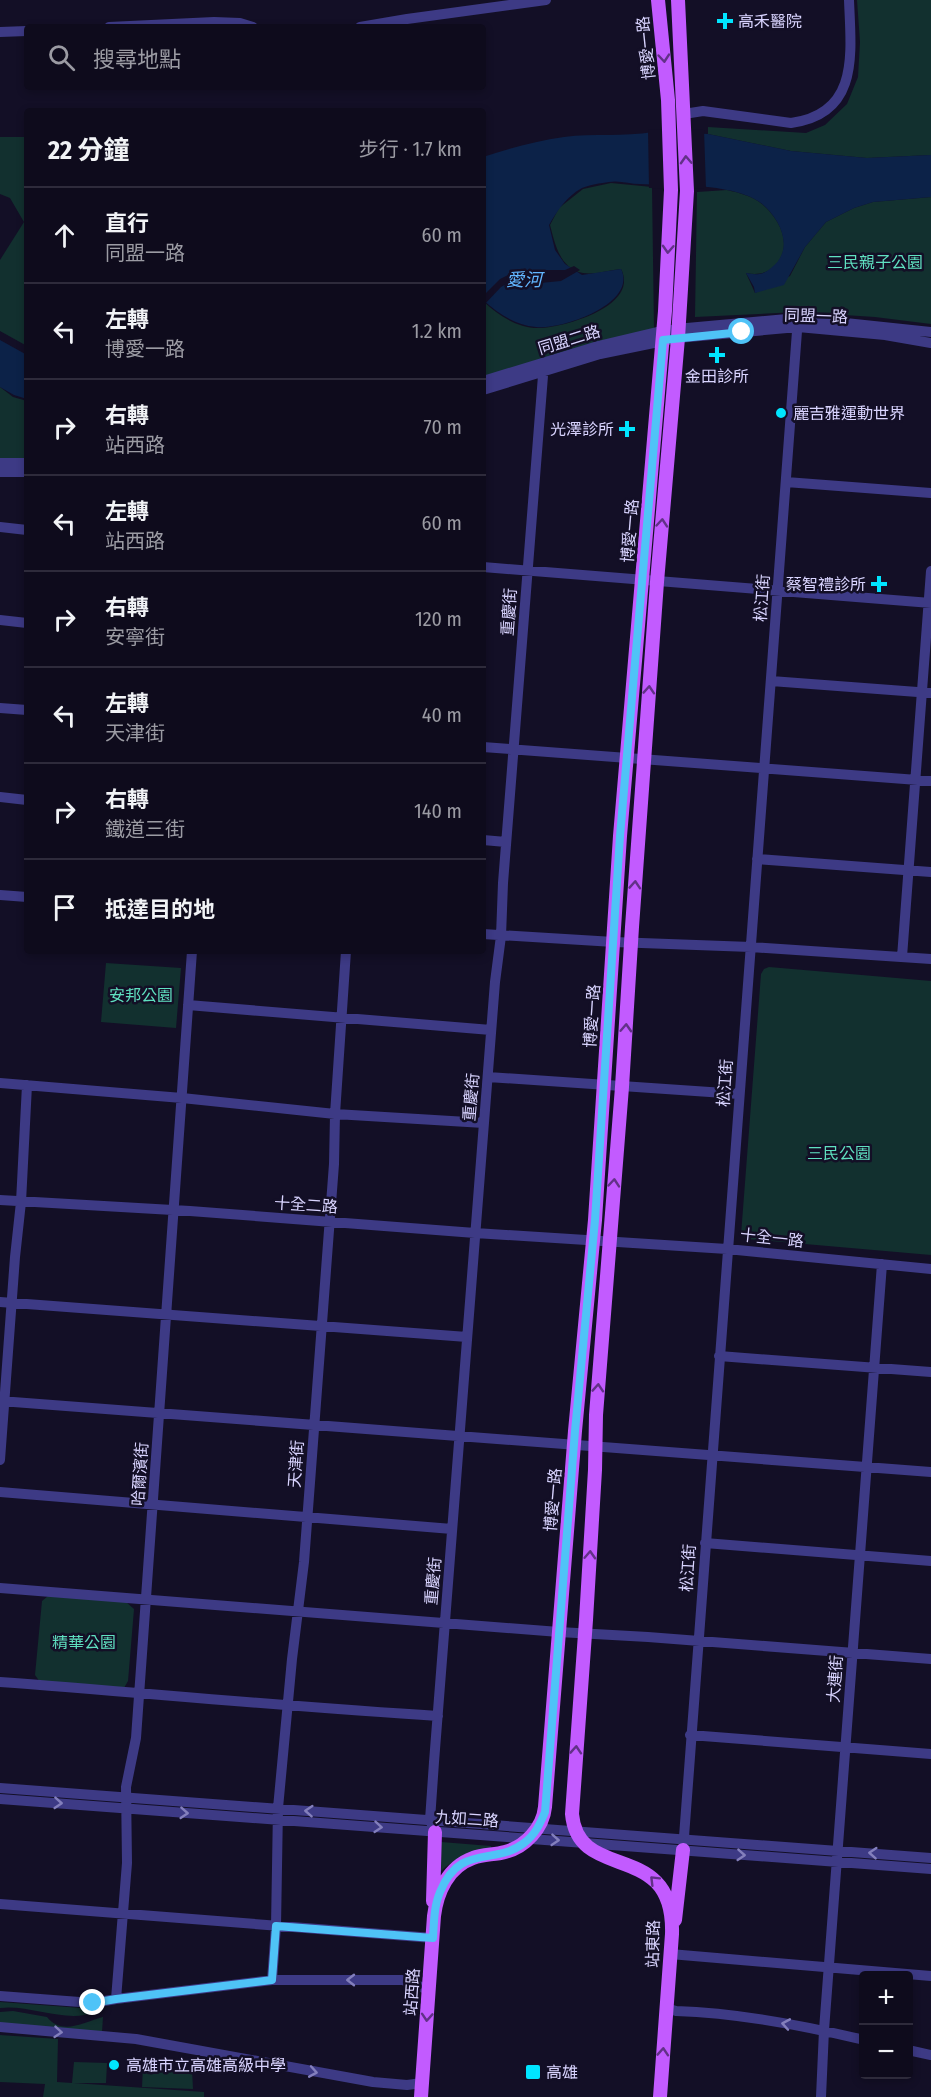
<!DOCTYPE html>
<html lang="zh-TW">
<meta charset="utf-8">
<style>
:root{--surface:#0e0b1c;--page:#1c1929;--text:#f1f3f6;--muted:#9b9ba3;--line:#2e2b3b}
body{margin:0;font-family:"Fira Sans Condensed","Noto Sans TC",sans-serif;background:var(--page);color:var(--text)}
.controls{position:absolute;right:18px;bottom:18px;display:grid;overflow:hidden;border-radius:6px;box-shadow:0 3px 9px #0003}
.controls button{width:54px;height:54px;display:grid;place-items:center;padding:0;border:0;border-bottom:2px solid var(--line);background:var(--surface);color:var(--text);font:30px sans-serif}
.stop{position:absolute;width:18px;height:18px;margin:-14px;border:4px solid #4fc3f7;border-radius:50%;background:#fff}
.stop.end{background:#4fc3f7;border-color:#fff;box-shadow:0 2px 6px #0008}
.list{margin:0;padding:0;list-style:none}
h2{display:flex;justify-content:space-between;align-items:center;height:78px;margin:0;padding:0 24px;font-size:26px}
h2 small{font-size:20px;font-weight:400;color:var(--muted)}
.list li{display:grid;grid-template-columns:39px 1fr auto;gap:18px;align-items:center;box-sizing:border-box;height:96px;padding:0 24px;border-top:2px solid var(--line)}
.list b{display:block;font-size:22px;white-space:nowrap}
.list p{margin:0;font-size:20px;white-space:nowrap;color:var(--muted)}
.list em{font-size:20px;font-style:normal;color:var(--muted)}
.icon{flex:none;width:33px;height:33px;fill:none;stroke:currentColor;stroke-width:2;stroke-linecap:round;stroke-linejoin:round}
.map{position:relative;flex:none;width:931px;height:2097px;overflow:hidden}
.search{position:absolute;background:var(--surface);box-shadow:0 3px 9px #0003;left:24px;top:24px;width:462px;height:66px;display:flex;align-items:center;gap:15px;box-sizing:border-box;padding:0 21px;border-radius:6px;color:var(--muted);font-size:22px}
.panel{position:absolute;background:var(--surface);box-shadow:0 3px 9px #0003;left:24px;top:108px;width:462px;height:846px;border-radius:6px}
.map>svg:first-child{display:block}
.green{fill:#12302f}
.water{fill:#0c2248}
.pier{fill:#130f26}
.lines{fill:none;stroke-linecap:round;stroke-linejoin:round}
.minor{stroke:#3d3a85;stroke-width:10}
.major{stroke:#c25bff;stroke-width:14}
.oneway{stroke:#623188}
.oneway2{stroke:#837fbc}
.route{stroke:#4fc3f7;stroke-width:8}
.poi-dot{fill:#00e5ff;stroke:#130f26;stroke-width:2}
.labels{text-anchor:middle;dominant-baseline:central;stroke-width:5;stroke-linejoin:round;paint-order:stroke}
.poi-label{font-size:16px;fill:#d9d4ff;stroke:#130f26;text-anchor:start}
.street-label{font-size:16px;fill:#d9d4ff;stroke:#130f26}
.park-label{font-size:16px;fill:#5fe0c0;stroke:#130f26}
.water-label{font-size:18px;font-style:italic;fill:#62b6ff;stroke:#130f26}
</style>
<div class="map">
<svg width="931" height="2097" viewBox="0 0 931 2097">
<rect width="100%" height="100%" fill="#130f26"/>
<path class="green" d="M857,0H931V155L867,158L791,151L708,134V127L806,133L825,125L847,104L858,77L860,42Z
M0,137H27V346L0,331V260L24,222L10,198L0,194Z
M611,183L652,187L654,330L483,381V301C498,315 518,329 540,328C565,327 640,306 621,269C610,270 595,275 583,273C560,269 555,244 550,225L559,208L583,189Z
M727,190C740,193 752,196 762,204C781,220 795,249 772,268C765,274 756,275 746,273L755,293L790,276L805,247L826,222L854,208L873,202L931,197V324L875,317L798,312L695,317L697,192Z
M0,387L13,397L27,401V463H0Z
M106,963L181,968L176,1028L101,1022Z
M769,967L931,981V1255L747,1239L741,1235L761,974L764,969Z
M48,1596L126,1602L134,1609L128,1681L124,1688L40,1682L35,1675L42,1601Z
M441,1842L491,1846V1850C467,1856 452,1857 436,1877Z
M0,2002L95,2009L94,2012C68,2024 29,2004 0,2008Z
M13,2011L47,2017C62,2036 84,2022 103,2017L102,2032L0,2023V2012Z
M0,2035L58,2039L57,2082L72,2083L74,2062L107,2063L106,2083H73L204,2092V2097H43L45,2084L0,2082Z
M143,2067L192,2070L193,2089L142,2087Z"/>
<path class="water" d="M653,132L708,134L791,151L867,158L931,155V197L873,202L854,208L826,222L805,247L784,285L755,293L754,287L746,273C755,275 764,275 771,268C795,250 781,219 761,203C751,196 739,192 727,190C699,184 669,186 640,184C630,184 619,180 609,182C601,183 589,185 582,188C567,196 557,211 549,225L555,250L565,264L582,275L621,269C638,304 561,330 536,327C515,325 499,314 483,300V157C510,148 536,141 564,137C594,133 624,137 653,132Z
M0,340L27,355V399L14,395L0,387Z"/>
<path class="pier" d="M648,129L704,130L706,189L649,188Z
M574,266L580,270L561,281L540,283L523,279L510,282L501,287L484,305L483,304V296L500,279L512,273L525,270H565Z"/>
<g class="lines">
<path class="minor" d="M109,27L214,22L240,23L253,27
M360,27L407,19L546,0
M0,32L27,31
M684,114L703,111L791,123C860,114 851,53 849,0
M483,381L598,346L657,332L687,328L798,318L931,332
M483,390L600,354L678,338L798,327L885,335L931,343
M0,463H27
M0,472H27
M786,482L931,493
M0,527L27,530
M483,567L931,603
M0,620L27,623
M771,681L931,693
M0,708L27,710
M483,747L931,781
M0,797L27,800
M483,840L506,842
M757,859L931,872
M0,895L27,897
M483,934L614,942L751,947L931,959
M902,957L931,571
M188,1005L491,1030
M488,1077L739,1094
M0,1083L182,1098L335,1114L484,1123
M0,1200L190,1211L475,1233L727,1249L931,1269
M0,1302L467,1337
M719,1356L931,1372
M0,1401L931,1472
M0,1460L15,1257L21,1202L27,1085
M0,1492L452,1529
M705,1543L931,1561
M0,1588L559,1632L648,1637L931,1659
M0,1682C146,1693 292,1707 438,1716
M690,1735L931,1754
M0,1788L931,1858
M0,1799L931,1869
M435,1832L430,1820L434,1762L495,982L501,936L503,883L544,363
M683,1850L798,318
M0,1904L433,1938
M670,1954L931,1976
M272,1980L276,1926L278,1808L292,1659L304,1562L334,1164L335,1114L346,951
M0,1996L93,2003L116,1999L272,1980H403L429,1990
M116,1999L127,1863L126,1787L136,1738L192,951
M666,2008L676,2011C739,2013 802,2025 864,2040
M0,2027L136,2039L373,2082L407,2085L422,2083
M908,2050L931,2055
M821,2097L824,2030L882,1264"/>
<path class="major" d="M433,1901L435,1832
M675,1920L683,1850
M421,2097L434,1916C437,1892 448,1867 473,1858C483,1854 494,1855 505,1852C525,1847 543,1828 545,1807L575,1431L595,1220L620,836L665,311L671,190L668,100L658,0
M660,2097L672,1934C675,1838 578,1884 572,1814L586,1620L595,1470L596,1415L622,1087L632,927L657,582L678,338L687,191L678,0"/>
</g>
<defs><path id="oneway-chevron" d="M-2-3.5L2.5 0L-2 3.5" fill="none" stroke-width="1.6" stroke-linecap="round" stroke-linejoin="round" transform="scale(1.5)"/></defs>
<g class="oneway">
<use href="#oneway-chevron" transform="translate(664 58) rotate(85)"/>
<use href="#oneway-chevron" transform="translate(686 160) rotate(-93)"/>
<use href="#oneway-chevron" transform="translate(668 249) rotate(93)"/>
<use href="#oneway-chevron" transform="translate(662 523) rotate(-85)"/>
<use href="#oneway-chevron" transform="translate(649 690) rotate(-86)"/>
<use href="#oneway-chevron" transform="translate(635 885) rotate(-86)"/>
<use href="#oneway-chevron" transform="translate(626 1028) rotate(-87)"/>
<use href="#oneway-chevron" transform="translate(614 1183) rotate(-85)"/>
<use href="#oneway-chevron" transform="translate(598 1388) rotate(-86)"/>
<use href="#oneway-chevron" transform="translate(590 1555) rotate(-87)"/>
<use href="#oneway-chevron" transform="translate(576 1750) rotate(-86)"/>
<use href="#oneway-chevron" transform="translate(654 1880) rotate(-135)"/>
<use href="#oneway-chevron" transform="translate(427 2017) rotate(94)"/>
<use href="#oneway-chevron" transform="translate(663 2052) rotate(-86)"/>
</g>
<g class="oneway2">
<use href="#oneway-chevron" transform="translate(58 1803) rotate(4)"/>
<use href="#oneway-chevron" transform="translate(309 1811) rotate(-176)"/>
<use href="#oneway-chevron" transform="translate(184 1813) rotate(4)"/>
<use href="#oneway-chevron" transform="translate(378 1827) rotate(5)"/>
<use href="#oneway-chevron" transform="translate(555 1840) rotate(4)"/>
<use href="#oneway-chevron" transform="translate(873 1853) rotate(-176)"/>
<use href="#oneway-chevron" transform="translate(741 1855) rotate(4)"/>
<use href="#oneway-chevron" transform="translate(351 1980) rotate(180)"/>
<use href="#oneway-chevron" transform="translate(786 2024) rotate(-170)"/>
<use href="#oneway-chevron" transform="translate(58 2032) rotate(5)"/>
<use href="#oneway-chevron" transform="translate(313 2072) rotate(10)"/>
</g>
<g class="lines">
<path class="route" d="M93,2003L116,1999L272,1980L276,1926L433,1938C434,1922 434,1906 440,1892C460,1843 494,1866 524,1843C535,1835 540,1824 545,1812L575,1431L595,1220L620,836L663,340L742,332"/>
</g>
<g class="poi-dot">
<path d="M722 12h6v6h6v6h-6v6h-6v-6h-6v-6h6z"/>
<path d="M714 346h6v6h6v6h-6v6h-6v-6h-6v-6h6z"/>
<circle cx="781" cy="413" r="6"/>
<path d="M624 420h6v6h6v6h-6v6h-6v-6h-6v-6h6z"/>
<path d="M876 575h6v6h6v6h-6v6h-6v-6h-6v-6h6z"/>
<circle cx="114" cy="2065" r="6"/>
<rect x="525" y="2064" width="16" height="16" rx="3"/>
</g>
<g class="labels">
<g class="poi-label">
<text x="738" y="21">高禾醫院</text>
<text x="717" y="376" text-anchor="middle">金田診所</text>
<text x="793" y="413">麗吉雅運動世界</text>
<text x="614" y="429" text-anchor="end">光澤診所</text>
<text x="866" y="584" text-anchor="end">蔡智禮診所</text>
<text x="126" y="2065">高雄市立高雄高級中學</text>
<text x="546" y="2072">高雄</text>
</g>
<g class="street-label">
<text transform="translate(646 48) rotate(-96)">博愛一路</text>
<text transform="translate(816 316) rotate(2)">同盟一路</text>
<text transform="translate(569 340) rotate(-17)">同盟二路</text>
<text transform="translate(630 531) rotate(-85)">博愛一路</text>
<text transform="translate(762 598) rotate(-86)">松江街</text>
<text transform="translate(509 612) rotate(-86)">重慶街</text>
<text transform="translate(592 1016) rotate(-86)">博愛一路</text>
<text transform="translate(725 1083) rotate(-86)">松江街</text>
<text transform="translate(471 1097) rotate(-85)">重慶街</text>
<text transform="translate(306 1205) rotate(4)">十全二路</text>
<text transform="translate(772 1238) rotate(6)">十全一路</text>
<text transform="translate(296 1464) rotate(-86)">天津街</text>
<text transform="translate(140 1474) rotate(-86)">哈爾濱街</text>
<text transform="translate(553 1500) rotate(-85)">博愛一路</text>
<text transform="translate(688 1568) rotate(-86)">松江街</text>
<text transform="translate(433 1581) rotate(-85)">重慶街</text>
<text transform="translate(835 1679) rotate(-86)">大連街</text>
<text transform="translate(467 1819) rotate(4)">九如二路</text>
<text transform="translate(653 1944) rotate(-89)">站東路</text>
<text transform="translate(412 1992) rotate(-86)">站西路</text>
</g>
<g class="park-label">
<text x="875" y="262">三民親子公園</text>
<text x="141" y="995">安邦公園</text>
<text x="839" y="1153">三民公園</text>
<text x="84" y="1642">精華公園</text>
</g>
<g class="water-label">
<text x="524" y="280">愛河</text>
</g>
</g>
</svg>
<div class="controls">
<button>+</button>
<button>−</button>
</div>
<div class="stop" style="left:742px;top:332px"></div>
<div class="stop end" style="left:93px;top:2003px"></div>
<div class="search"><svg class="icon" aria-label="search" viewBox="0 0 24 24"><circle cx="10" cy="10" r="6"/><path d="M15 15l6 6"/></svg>搜尋地點</div>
<section class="panel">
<h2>22 分鐘<small>步行 · 1.7 km</small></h2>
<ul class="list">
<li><svg class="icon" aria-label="ahead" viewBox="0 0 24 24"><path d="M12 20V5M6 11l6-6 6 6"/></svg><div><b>直行</b><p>同盟一路</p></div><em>60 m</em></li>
<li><svg class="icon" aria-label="left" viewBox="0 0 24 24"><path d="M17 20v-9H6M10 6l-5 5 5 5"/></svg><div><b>左轉</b><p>博愛一路</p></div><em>1.2 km</em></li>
<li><svg class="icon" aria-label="right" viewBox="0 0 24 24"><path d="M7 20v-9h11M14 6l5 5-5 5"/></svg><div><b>右轉</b><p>站西路</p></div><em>70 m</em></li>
<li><svg class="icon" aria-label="left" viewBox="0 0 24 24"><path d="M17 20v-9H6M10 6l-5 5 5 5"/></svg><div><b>左轉</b><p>站西路</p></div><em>60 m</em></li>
<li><svg class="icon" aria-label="right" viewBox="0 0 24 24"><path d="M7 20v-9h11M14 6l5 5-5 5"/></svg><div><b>右轉</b><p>安寧街</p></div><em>120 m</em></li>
<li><svg class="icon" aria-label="left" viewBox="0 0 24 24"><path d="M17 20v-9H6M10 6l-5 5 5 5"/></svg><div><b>左轉</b><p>天津街</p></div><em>40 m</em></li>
<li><svg class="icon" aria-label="right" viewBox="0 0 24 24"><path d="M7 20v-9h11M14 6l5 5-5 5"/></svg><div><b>右轉</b><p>鐵道三街</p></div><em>140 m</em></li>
<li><svg class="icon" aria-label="arrive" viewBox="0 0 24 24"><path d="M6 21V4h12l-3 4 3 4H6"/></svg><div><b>抵達目的地</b></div></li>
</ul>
</section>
</div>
